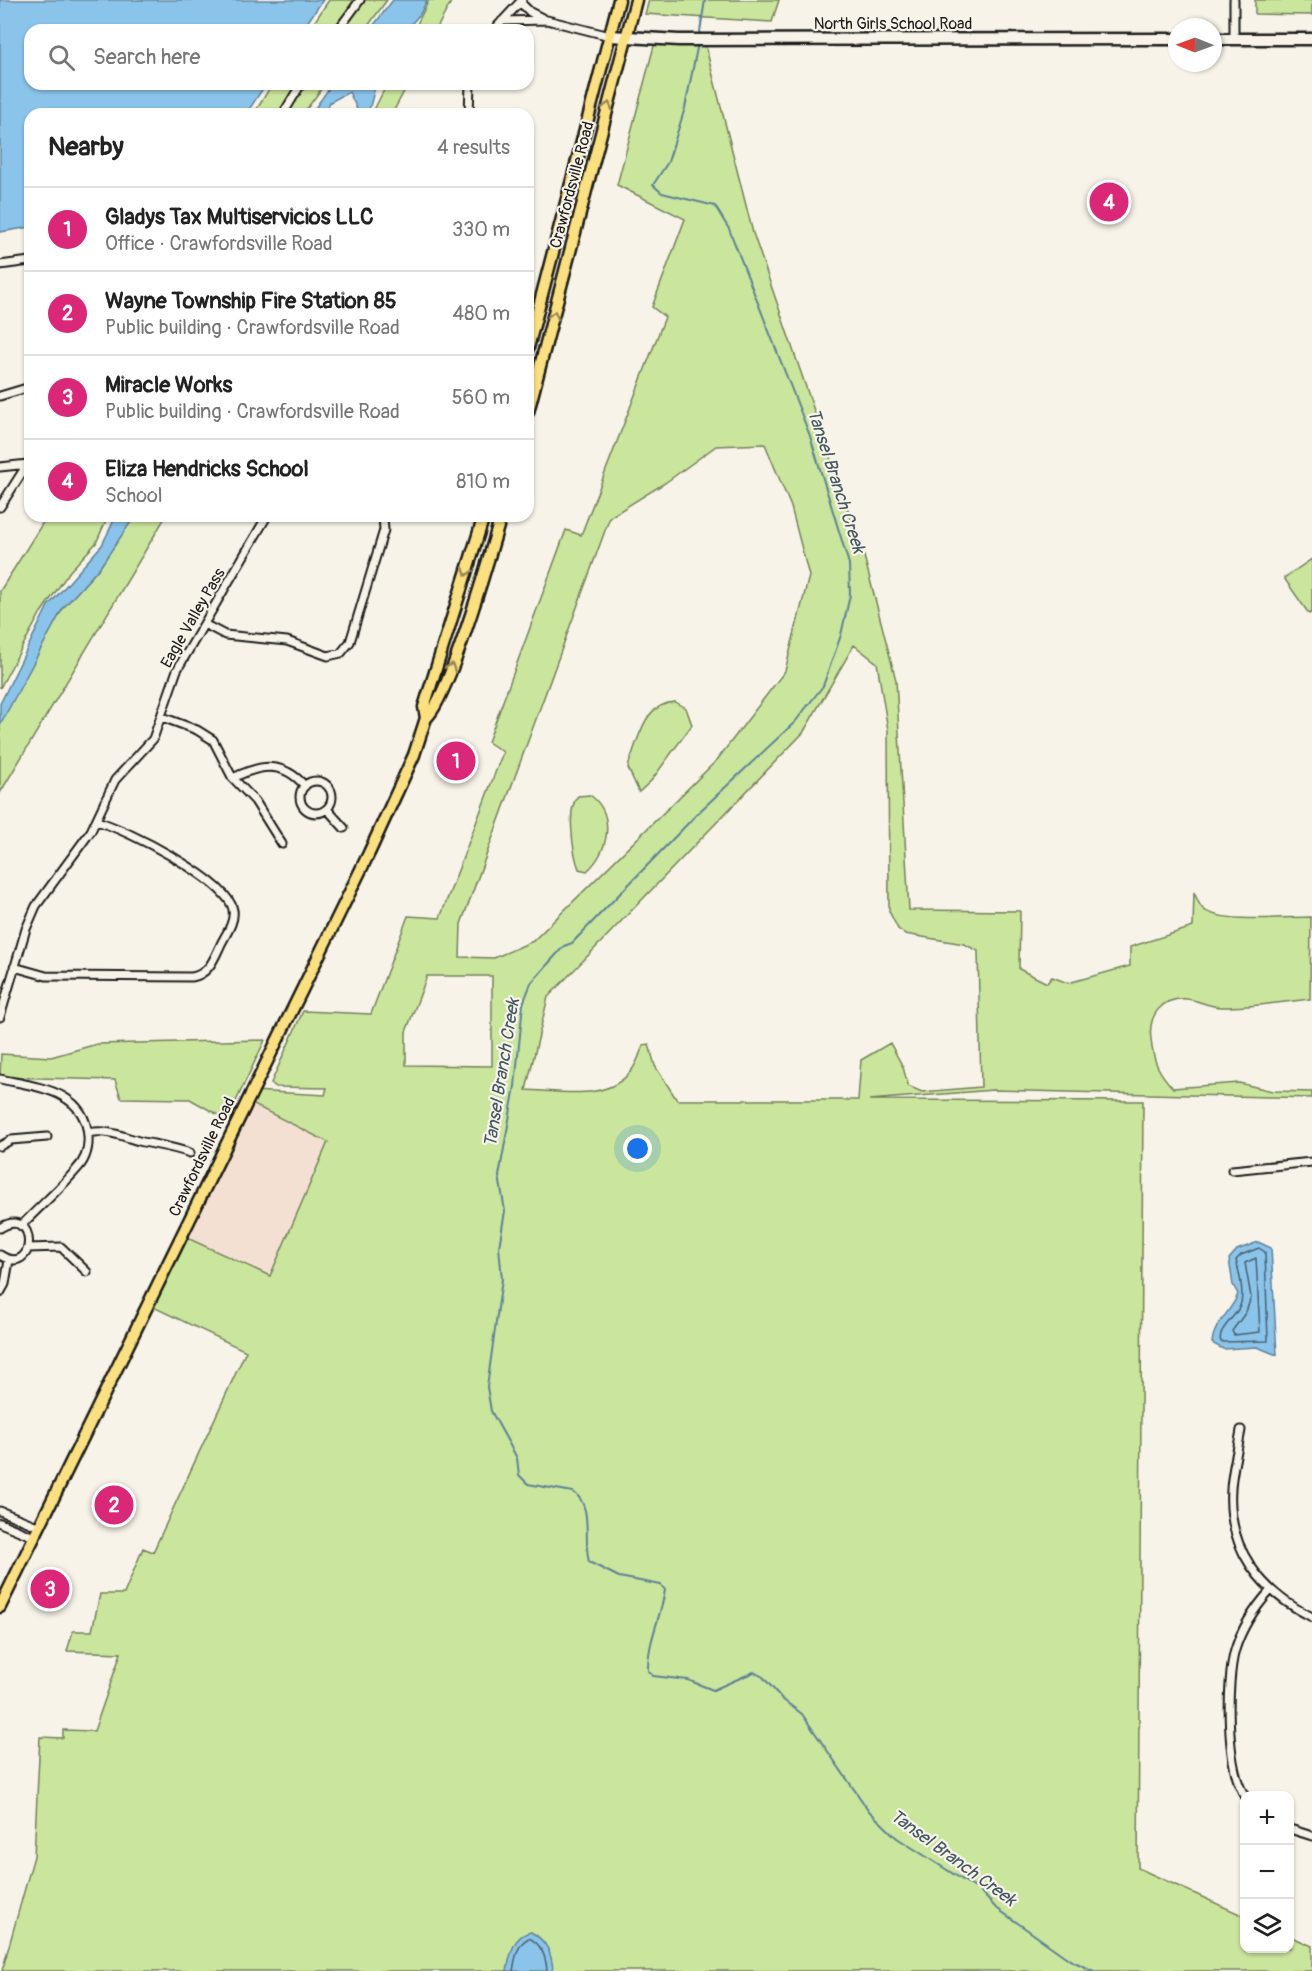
<!DOCTYPE html>
<meta charset="utf-8">
<style>
:root{--surface:#fff;--page:#f2f2f2;--text:#222;--muted:#767676;--line:#e0e0e0;--accent:#db2777}
body{margin:0;font-family:Pangolin,sans-serif;background:var(--page);color:var(--text)}
.controls{position:absolute;right:18px;bottom:18px;display:grid;overflow:hidden;border-radius:12px;box-shadow:0 2px 4px #0004}
.controls button{width:54px;height:54px;display:grid;place-items:center;padding:0;border:0;border-bottom:2px solid var(--line);background:var(--surface);color:var(--text);font:30px sans-serif}
.compass{position:absolute;left:1168px;top:18px;width:54px;height:54px;border-radius:50%;background:var(--surface);box-shadow:0 2px 4px #0004;rotate:271deg}
.you{position:absolute;left:638px;top:1149px;width:21px;height:21px;margin:-15px;border:4px solid #fff;border-radius:50%;background:#1a73e8;box-shadow:0 0 0 9px #1a73e833}
.badge{display:grid;place-items:center;width:39px;height:39px;border-radius:50%;background:var(--accent);color:#fff;font-size:20px;font-weight:700}
.pin{position:absolute;translate:-50% -50%;border:3px solid #fff;box-shadow:0 2px 6px #0006}
.list{margin:0;padding:0;list-style:none}
h2{display:flex;justify-content:space-between;align-items:center;height:78px;margin:0;padding:0 24px;font-size:26px}
h2 small{font-size:20px;font-weight:400;color:var(--muted)}
.list li{display:grid;grid-template-columns:39px 1fr auto;gap:18px;align-items:center;box-sizing:border-box;height:84px;padding:0 24px;border-top:2px solid var(--line)}
.list b{display:block;font-size:22px;white-space:nowrap}
.list p{margin:0;font-size:20px;white-space:nowrap;color:var(--muted)}
.list em{font-size:20px;font-style:normal;color:var(--muted)}
.icon{flex:none;width:33px;height:33px;fill:none;stroke:currentColor;stroke-width:2;stroke-linecap:round;stroke-linejoin:round}
.map{position:relative;flex:none;width:1312px;height:1971px;overflow:hidden}
.search{position:absolute;background:var(--surface);box-shadow:0 2px 4px #0004;left:24px;top:24px;width:510px;height:66px;display:flex;align-items:center;gap:15px;box-sizing:border-box;padding:0 21px;border-radius:18px;color:var(--muted);font-size:22px}
.panel{position:absolute;background:var(--surface);box-shadow:0 2px 4px #0004;left:24px;top:108px;width:510px;height:414px;border-radius:18px}
.map>svg:first-child{display:block}
.built{fill:#f4e0d2}
.green{fill:#cae59c;stroke:#73805c;stroke-width:1.5;fill-rule:evenodd}
.water{fill:#8bc4ea;stroke:#5f8198;stroke-width:1.5}
.lines{fill:none;stroke-linecap:round;stroke-linejoin:round}
.shore{stroke:#485f6e;stroke-width:1.5}
.stream{stroke:#5f8198;stroke-width:2}
.street-casing{stroke:#1c1c1c;stroke-width:11}
.secondary-casing{stroke:#1c1c1c;stroke-width:15}
.primary-casing{stroke:#1c1c1c;stroke-width:15}
.street{stroke:#f7f3e8;stroke-width:7}
.secondary{stroke:#f7f3e8;stroke-width:10}
.primary{stroke:#fbe080;stroke-width:10}
.oneway{stroke:#978853}
.labels{text-anchor:middle;dominant-baseline:central;stroke-width:4.5;stroke-linejoin:round;paint-order:stroke}
.street-label{font-size:16px;fill:#1c1c1c;stroke:#f7f3e8}
.water-label{font-size:18px;font-style:italic;fill:#435764;stroke:#f7f3e8}
</style>
<div class="map">
<svg width="1312" height="1971" viewBox="0 0 1312 1971">
<rect width="100%" height="100%" fill="#f7f3e8"/>
<filter id="ink" filterUnits="userSpaceOnUse"><feTurbulence type="fractalNoise" baseFrequency=".0167" numOctaves="2"/><feDisplacementMap in="SourceGraphic" scale="12" xChannelSelector="R" yChannelSelector="G"/><feConvolveMatrix kernelMatrix="1 2 1 2 8 2 1 2 1" color-interpolation-filters="sRGB"/></filter>
<g filter="url(#ink)">
<path class="built" d="M248,1102L328,1141L270,1276L183,1236Z"/>
<path class="green" d="M329,0H387L365,30H309Z
M429,0H452L436,30H414Z
M649,0H779L772,22L645,14Z
M1255,0H1312V15L1255,14Z
M655,42L705,44L753,233L864,556L896,680L909,910L1020,911L1019,969L1047,983L1052,977L1068,983L1130,966V947L1193,927L1194,892C1196,897 1199,905 1203,909C1220,924 1288,917 1311,917L1310,999C1281,1002 1252,1007 1223,1007C1211,1008 1199,1000 1187,999C1161,997 1148,1016 1151,1039C1153,1061 1158,1072 1173,1088L1239,1083L1272,1091L1312,1092V1098L993,1090L869,1100L1143,1101L1138,1868L1244,1916V1948H1290V1936L1312,1946V1971H2L34,1856L40,1737L63,1738V1730L94,1731L121,1653L67,1651L73,1631H92L100,1594H124L143,1548L153,1552L246,1351L149,1305L183,1236L270,1276L328,1142L248,1102L253,1091L325,1095L327,1088L276,1087L271,1083L303,1011L371,1014L408,916L440,918L503,752L488,742L566,530L581,535L665,317L652,307L685,219L617,185ZM765,444L791,507L809,576L785,671L717,760L533,941L494,958L460,957L461,924L610,517L665,483L716,446ZM854,645L877,663L888,730L889,911L898,929L905,934L964,944L978,951L981,1087L922,1092L908,1086L903,1067L890,1043L861,1060L858,1100H677L655,1066L649,1044L643,1045C640,1053 637,1064 631,1071C607,1102 560,1091 526,1090L548,997L803,733ZM427,976H492V1066L406,1065V1032Z
M272,84H325L303,114H254Z
M387,84H408L392,114H372Z
M47,516H108L96,543L70,571L40,614L0,688V591Z
M133,516H166L0,793V723L63,608L100,567Z
M1312,559V612L1309,614L1284,578Z
M675,702L686,708L692,725L651,781L639,792L628,768C629,761 632,756 634,749C642,727 648,704 675,702Z
M590,795C616,814 609,852 587,871L579,869C573,853 566,808 578,796Z
M265,1040L227,1120L190,1099L121,1098L115,1080L0,1077L1,1054L51,1057L97,1044Z"/>
<path class="water" d="M0,0H323L302,30H30V84H266L246,114H30V227L0,232Z
M393,0H427L420,14L406,30H370Z
M332,84H376L368,114H355L357,109L349,92L330,102L325,114H311Z
M116,516H135L100,567L63,608L0,725V704L48,606L102,545Z
M1258,1242L1271,1248L1277,1355L1257,1347L1223,1349L1212,1343C1213,1324 1232,1311 1238,1294L1233,1285L1229,1259L1237,1250Z
M531,1932C547,1941 552,1954 553,1971H507C510,1955 513,1935 531,1932Z"/>
<g class="lines">
<path class="shore" d="M1259,1248L1265,1252L1268,1341L1221,1342C1216,1330 1236,1317 1240,1306C1245,1294 1239,1273 1236,1260L1241,1255Z
M1256,1258L1260,1332L1234,1335L1232,1331L1246,1312L1251,1297L1245,1263Z
M513,1971C515,1959 517,1943 529,1938C542,1944 546,1957 547,1971"/>
<path class="stream" d="M699,38L705,0
M698,43L685,108L668,162L653,185L662,193L715,206L729,229L810,436L849,564L850,595L841,635L823,686L795,722L699,812L572,943L564,946L531,983L523,1004L515,1086L499,1176L505,1211L499,1247L502,1279L487,1387L491,1411L517,1458L519,1475L528,1484L573,1492C594,1505 583,1541 589,1562L619,1577L661,1585L665,1590C661,1618 647,1642 648,1671L653,1676L688,1680L713,1690L754,1672L763,1677L782,1699L802,1714L869,1811L897,1838L980,1891L995,1907L1070,1960L1094,1971"/>
<defs>
<path id="street" d="M1234,0V39
M520,2L530,12L544,19
M502,21L547,20L610,36
M338,30L360,0
M494,30L522,0
M283,114L301,84
M469,114L470,84
M0,265L30,261
M0,396L30,387
M0,467L28,464
M0,507L30,460
M204,624L225,635L287,641L328,656L341,653L350,642L384,530L383,516
M162,717L197,730L213,740L232,777L255,801L282,844
M233,778C261,764 283,761 305,786
M300 797a16 16 0 1 1 32 0a16 16 0 1 1-32 0Z
M327,809L344,828
M14,967L46,976L192,977C209,974 214,959 221,944C226,934 235,922 233,910C229,881 124,828 96,821
M0,1017L26,929L36,906L91,831L115,780L153,739L177,670L267,516
M0,1079C36,1087 85,1090 88,1136C89,1149 85,1161 76,1170C59,1190 39,1207 21,1226
M88,1133C108,1129 121,1136 139,1141C157,1145 173,1147 190,1153
M0,1146L11,1140L47,1137
M1232,1170L1312,1162
M0,1228C38,1204 38,1279 0,1255
M28,1248L61,1247L87,1272
M0,1293L5,1284L9,1260
M1241,1430C1238,1449 1232,1470 1231,1489C1227,1549 1261,1592 1312,1617
M0,1511L40,1527
M0,1523L34,1537
M1245,1796C1226,1769 1226,1681 1235,1650C1242,1627 1254,1609 1270,1591
M1290,1829L1312,1836"/>
<path id="secondary" d="M610,36L679,40L1177,39
M1213,39H1312"/>
<path id="primary" d="M528,348L619,0
M528,412L636,0
M426,718C448,701 491,551 501,516
M0,1607L369,853L414,755L426,718L424,707L484,516"/>
</defs>
<use href="#street" class="street-casing"/>
<use href="#secondary" class="secondary-casing"/>
<use href="#primary" class="primary-casing"/>
<use href="#street" class="street"/>
<use href="#secondary" class="secondary"/>
<use href="#primary" class="primary"/>
</g>
<defs><path id="oneway-chevron" d="M-2-3.5L2.5 0L-2 3.5" fill="none" stroke-width="1.6" stroke-linecap="round" stroke-linejoin="round" transform="scale(1.5)"/></defs>
<g class="oneway">
<use href="#oneway-chevron" transform="translate(608 106) rotate(-75)"/>
<use href="#oneway-chevron" transform="translate(554 315) rotate(-75)"/>
<use href="#oneway-chevron" transform="translate(467 572) rotate(108)"/>
<use href="#oneway-chevron" transform="translate(451 667) rotate(-70)"/>
</g>
</g>
<g class="labels">
<g class="street-label">
<text x="893" y="24">North Girls School Road</text>
<text transform="translate(572 185) rotate(-75)">Crawfordsville Road</text>
<text transform="translate(193 618) rotate(-60)">Eagle Valley Pass</text>
<text transform="translate(202 1157) rotate(-64)">Crawfordsville Road</text>
</g>
<g class="water-label">
<text transform="translate(836 481) rotate(72)">Tansel Branch Creek</text>
<text transform="translate(502 1073) rotate(-81)">Tansel Branch Creek</text>
<text transform="translate(953 1858) rotate(36)">Tansel Branch Creek</text>
</g>
</g>
</svg>
<div class="controls">
<button>+</button>
<button>−</button>
<button><svg class="icon" aria-label="layers" viewBox="0 0 24 24"><path d="M12 4l9 5-9 5-9-5zM3 14l9 5 9-5"/></svg></button>
</div>
<svg class="compass" viewBox="-18 -18 36 36"><path d="M0-13l5 13h-10z" fill="#e53935"/><path d="M0 13l5-13h-10z" fill="#767676"/></svg>
<div class="you"></div>
<div class="pin badge" style="left:456px;top:761px">1</div>
<div class="pin badge" style="left:114px;top:1505px">2</div>
<div class="pin badge" style="left:50px;top:1589px">3</div>
<div class="pin badge" style="left:1109px;top:202px">4</div>
<div class="search"><svg class="icon" aria-label="search" viewBox="0 0 24 24"><circle cx="10" cy="10" r="6"/><path d="M15 15l6 6"/></svg>Search here</div>
<section class="panel">
<h2>Nearby<small>4 results</small></h2>
<ul class="list">
<li><span class="badge">1</span><div><b>Gladys Tax Multiservicios LLC</b><p>Office · Crawfordsville Road</p></div><em>330 m</em></li>
<li><span class="badge">2</span><div><b>Wayne Township Fire Station 85</b><p>Public building · Crawfordsville Road</p></div><em>480 m</em></li>
<li><span class="badge">3</span><div><b>Miracle Works</b><p>Public building · Crawfordsville Road</p></div><em>560 m</em></li>
<li><span class="badge">4</span><div><b>Eliza Hendricks School</b><p>School</p></div><em>810 m</em></li>
</ul>
</section>
</div>
